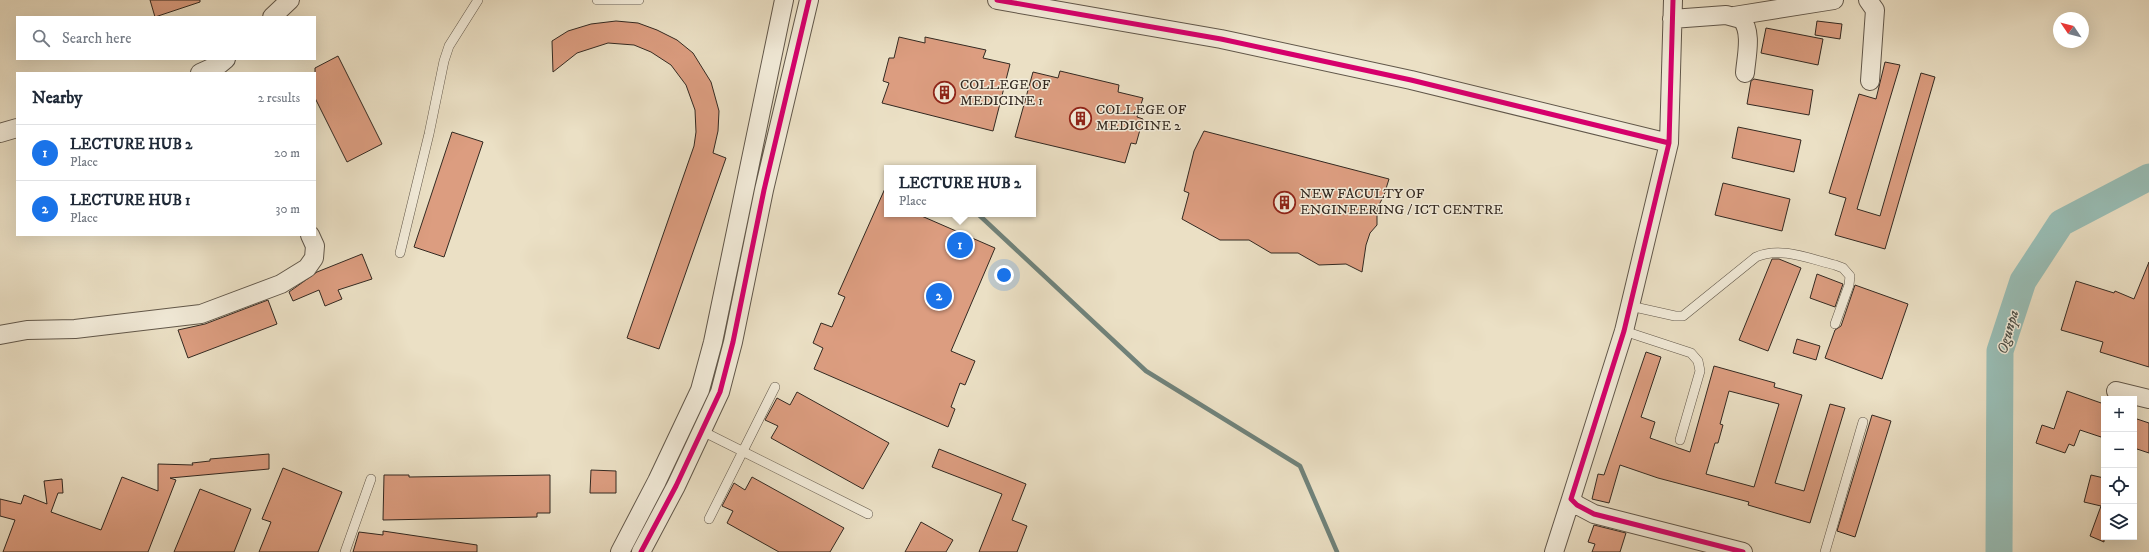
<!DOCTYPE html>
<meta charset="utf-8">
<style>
:root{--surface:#fff;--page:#f2f2f3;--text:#1f2937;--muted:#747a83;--line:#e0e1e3;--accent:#1a73e8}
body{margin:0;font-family:"IM FELL DW Pica",serif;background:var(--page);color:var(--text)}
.controls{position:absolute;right:12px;bottom:12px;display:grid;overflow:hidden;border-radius:0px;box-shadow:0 4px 16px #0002}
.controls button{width:36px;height:36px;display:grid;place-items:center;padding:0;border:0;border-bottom:1px solid var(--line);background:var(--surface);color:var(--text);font:20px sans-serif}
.compass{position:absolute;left:2053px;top:12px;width:36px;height:36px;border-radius:50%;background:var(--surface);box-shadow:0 4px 16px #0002;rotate:305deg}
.you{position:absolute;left:1004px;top:275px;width:14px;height:14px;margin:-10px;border:3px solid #fff;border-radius:50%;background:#1a73e8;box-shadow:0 0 0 6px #1a73e833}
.badge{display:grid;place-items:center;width:26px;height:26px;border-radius:50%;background:var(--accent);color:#fff;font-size:13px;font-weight:700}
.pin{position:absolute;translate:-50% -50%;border:2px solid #fff;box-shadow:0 1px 4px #0006}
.popup{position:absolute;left:884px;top:165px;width:152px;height:52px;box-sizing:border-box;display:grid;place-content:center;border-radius:0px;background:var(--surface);filter:drop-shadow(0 1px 3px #0005);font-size:13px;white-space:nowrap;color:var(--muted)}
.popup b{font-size:15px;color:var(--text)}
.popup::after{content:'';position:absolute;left:50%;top:100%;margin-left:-8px;border:8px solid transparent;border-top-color:var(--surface)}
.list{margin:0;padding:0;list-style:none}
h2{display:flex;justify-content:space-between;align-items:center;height:52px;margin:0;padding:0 16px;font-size:17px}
h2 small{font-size:13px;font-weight:400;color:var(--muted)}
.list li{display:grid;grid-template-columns:26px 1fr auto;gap:12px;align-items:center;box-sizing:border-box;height:56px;padding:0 16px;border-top:1px solid var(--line)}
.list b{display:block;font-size:15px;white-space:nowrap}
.list p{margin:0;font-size:13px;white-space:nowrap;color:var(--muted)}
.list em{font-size:13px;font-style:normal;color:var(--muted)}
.icon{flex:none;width:22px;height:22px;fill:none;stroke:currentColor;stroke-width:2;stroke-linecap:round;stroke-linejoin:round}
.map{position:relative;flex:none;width:2149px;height:552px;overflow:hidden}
.search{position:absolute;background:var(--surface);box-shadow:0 4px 16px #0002;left:16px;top:16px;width:300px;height:44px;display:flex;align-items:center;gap:10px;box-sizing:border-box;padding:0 14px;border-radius:0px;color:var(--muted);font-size:15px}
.panel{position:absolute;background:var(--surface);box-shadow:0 4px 16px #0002;left:16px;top:72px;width:300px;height:164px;border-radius:0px}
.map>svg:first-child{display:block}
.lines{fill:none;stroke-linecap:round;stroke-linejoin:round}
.stream{stroke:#70827a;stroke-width:4.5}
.river{stroke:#98bdb5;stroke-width:27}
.building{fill:#dc9d80;stroke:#332921;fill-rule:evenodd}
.lane-casing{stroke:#61574a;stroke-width:10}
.street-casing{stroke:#61574a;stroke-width:20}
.lane{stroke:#f2ebd9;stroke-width:9}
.street{stroke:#f2ebd9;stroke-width:18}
.cycleway-casing{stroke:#f2ebd9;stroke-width:8}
.cycleway{stroke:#d6006c;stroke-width:5}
.labels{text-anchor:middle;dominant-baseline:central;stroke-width:3;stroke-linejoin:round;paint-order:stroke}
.poi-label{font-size:14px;fill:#332921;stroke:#f2ebd9;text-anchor:start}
.water-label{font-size:15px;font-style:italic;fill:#4c4e46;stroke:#f2ebd9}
</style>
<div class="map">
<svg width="2149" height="552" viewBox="0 0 2149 552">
<rect width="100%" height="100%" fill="#ebe0c5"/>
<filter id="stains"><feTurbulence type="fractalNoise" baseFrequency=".005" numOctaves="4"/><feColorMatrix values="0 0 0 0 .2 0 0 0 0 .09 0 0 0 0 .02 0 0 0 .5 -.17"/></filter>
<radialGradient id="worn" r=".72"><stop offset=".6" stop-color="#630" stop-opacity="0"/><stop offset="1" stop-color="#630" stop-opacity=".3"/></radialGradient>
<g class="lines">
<path class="stream" d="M978,214L1146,371L1300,466L1337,552"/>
<path class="river" d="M1999,552L2000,351L2023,281L2061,223L2149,177"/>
</g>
<path class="building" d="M150,0H200V2L155,17Z
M616,21L638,23L657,30L677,40L693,53L711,82L719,111L718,131L713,153L726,158L659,349L627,338L694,146L696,132L695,110L686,85L671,65L651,52L634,45L608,43L577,53L553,72L552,41L568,31L591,24Z
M1817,21L1842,24L1840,39L1815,35Z
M1766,28L1823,39L1818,65L1761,53Z
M899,37L925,43V37L986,50L983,58L1010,64L993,131L882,103L889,83L883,81L889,58H894Z
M338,56L382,144L347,162L315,98V68Z
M1885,62L1900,65L1857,209L1880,216L1921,73L1935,77L1885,249L1835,235L1846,198L1829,193L1859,94L1876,99Z
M1060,71L1119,85L1118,92L1143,98L1137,117L1143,119L1136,144L1131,143L1125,163L1015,137L1033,72L1058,78Z
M1754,79L1813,90L1809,115L1747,104L1751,81Z
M1738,127L1801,140L1794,172L1732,158Z
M1204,131L1389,179L1384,195L1377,209V225L1370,233L1366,245L1362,272L1346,264L1319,265L1298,253H1271L1249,240H1220L1182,219L1189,193L1184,191L1194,151Z
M452,132L483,142L444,257L414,247Z
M1723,183L1790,199L1782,231L1715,215Z
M887,184V214H917L995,248L951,351L975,361L965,385L960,383L951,407L955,409L948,427L814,369L823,348L813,343L821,323L832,327L845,297L838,294Z
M362,254L372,279L338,290L342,299L325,306L319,290L293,301L289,292L317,272Z
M1772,259H1779L1801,268L1768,351L1739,340Z
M2149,262V367L2100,352L2103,342L2061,330L2076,281L2114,293L2115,291L2134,299Z
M1817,274L1843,284L1835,307L1810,298Z
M1855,285L1908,304L1882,379L1825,358L1835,330L1841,326Z
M268,300L277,324L188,358L178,330L205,324Z
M1797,339L1820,346L1816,360L1793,353Z
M1646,352L1661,357L1641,417L1655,422L1650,438L1690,452L1714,366L1775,383L1774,387L1802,395L1775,483L1804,491L1830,404L1845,408L1810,523L1748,505L1749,502L1658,478L1620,465L1609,503L1592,499L1598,474L1604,475ZM1729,391L1779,404L1754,487L1706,474L1715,443H1718L1723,425L1720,424Z
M2067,391L2104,404V438L2080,430L2074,446L2069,444L2065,453L2036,443L2042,425L2054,429Z
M797,392L889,443L863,489L771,438L778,426L765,420L777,398L790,405Z
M1872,415L1891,421L1855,537L1837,531Z
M2134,418L2149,423V453L2134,448Z
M939,449L1026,484L1012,520L1027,526L1017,552H979L1002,494L932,467Z
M269,454V469L170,478L176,480L148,552H3L15,520L0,516V499L21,504L24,495L47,504L44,481L62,479L63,493H58L51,512L101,530L122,477L158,491V464L193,465L192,463L210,461V459Z
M283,468L342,492L318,552H259L271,522L262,519Z
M591,470L616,471V493H590Z
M384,475H409V477L550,475V513H537V517L383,520Z
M2091,475L2104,478V542L2090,536L2101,506L2084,502Z
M752,477L844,528L830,552H779L727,523L733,511L722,506L734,483L745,490Z
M200,489L251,509L234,552H174Z
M921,522L953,540L946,552H905Z
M1594,525L1626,533L1620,552H1592L1595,544L1588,542Z
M383,531L477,545V552H353L359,532L383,535Z"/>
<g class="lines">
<defs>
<path id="lane" d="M597,0H639
M400,253L429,134L444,61L449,46L478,0
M1630,306L1675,316H1683L1756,257C1780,246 1810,259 1835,265L1843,268L1850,276L1849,285L1835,324
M1624,331L1691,353L1698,361L1700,371L1680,440
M702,431L868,514
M709,519L775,387
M345,552L371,479
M1825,552L1863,422"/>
<path id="street" d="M997,0L1221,39L1411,80L1669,143
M1673,0L1669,143L1624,331L1571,499L1577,505L1594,514L1743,552
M1868,0L1875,10L1870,81
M1734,16L1834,0
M272,17L290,0
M1672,19L1726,15L1741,19C1753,31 1746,58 1745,73
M200,73L220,64L226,59
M0,133L17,128
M0,335L27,330L75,329L201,314L281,284L307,268L314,258L315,246L310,235
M2116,391L2149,399
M620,552L657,481L700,390L713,342L784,0
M641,552L676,486L720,392L733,342L764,190L809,0
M1554,552L1571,499"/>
</defs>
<use href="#lane" class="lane-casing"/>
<use href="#street" class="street-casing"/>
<use href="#lane" class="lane"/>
<use href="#street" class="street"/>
<defs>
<path id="cycleway" d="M997,0L1221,39L1411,80L1669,143
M1673,0L1669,143L1624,331L1571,499L1577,505L1594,514L1743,552
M641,552L676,486L720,392L733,342L764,190L809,0"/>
</defs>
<use href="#cycleway" class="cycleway-casing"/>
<use href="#cycleway" class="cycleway"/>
</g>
<defs>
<symbol id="building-ring" viewBox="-11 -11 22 22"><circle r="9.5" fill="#f2ebd9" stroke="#8f2418" stroke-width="1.5"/><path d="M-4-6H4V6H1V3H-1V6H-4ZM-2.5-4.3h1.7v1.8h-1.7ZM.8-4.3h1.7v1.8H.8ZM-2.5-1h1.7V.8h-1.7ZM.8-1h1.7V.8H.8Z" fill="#8f2418"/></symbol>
</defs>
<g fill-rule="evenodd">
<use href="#building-ring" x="932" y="80" width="25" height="25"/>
<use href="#building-ring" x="1068" y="106" width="25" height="25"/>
<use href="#building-ring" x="1272" y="190" width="25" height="25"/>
</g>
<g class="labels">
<g class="poi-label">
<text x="960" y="85">COLLEGE OF<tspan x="960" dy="16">MEDICINE 1</tspan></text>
<text x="1096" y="110">COLLEGE OF<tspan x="1096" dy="16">MEDICINE 2</tspan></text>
<text x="1300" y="194">NEW FACULTY OF<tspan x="1300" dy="16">ENGINEERING / ICT CENTRE</tspan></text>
</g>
<g class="water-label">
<text transform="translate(2008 332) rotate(-74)">Ogunpa</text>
</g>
</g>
<rect width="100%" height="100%" filter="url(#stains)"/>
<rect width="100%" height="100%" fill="url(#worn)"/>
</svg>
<div class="controls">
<button>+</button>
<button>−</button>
<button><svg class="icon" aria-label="locate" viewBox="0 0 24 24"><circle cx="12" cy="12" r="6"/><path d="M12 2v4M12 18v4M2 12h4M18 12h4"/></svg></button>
<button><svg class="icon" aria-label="layers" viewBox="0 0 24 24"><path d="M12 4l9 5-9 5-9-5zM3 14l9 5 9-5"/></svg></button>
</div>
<svg class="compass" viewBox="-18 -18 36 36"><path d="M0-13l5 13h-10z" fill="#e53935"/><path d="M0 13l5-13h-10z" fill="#747a83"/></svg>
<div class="you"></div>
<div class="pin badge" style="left:960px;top:245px">1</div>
<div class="popup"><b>LECTURE HUB 2</b>Place</div>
<div class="pin badge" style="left:939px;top:296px">2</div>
<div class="search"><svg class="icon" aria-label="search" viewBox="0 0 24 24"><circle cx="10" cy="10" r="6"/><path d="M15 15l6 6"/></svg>Search here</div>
<section class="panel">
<h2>Nearby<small>2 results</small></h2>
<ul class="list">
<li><span class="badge">1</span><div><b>LECTURE HUB 2</b><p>Place</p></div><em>20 m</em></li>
<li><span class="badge">2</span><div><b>LECTURE HUB 1</b><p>Place</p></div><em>30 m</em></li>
</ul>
</section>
</div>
